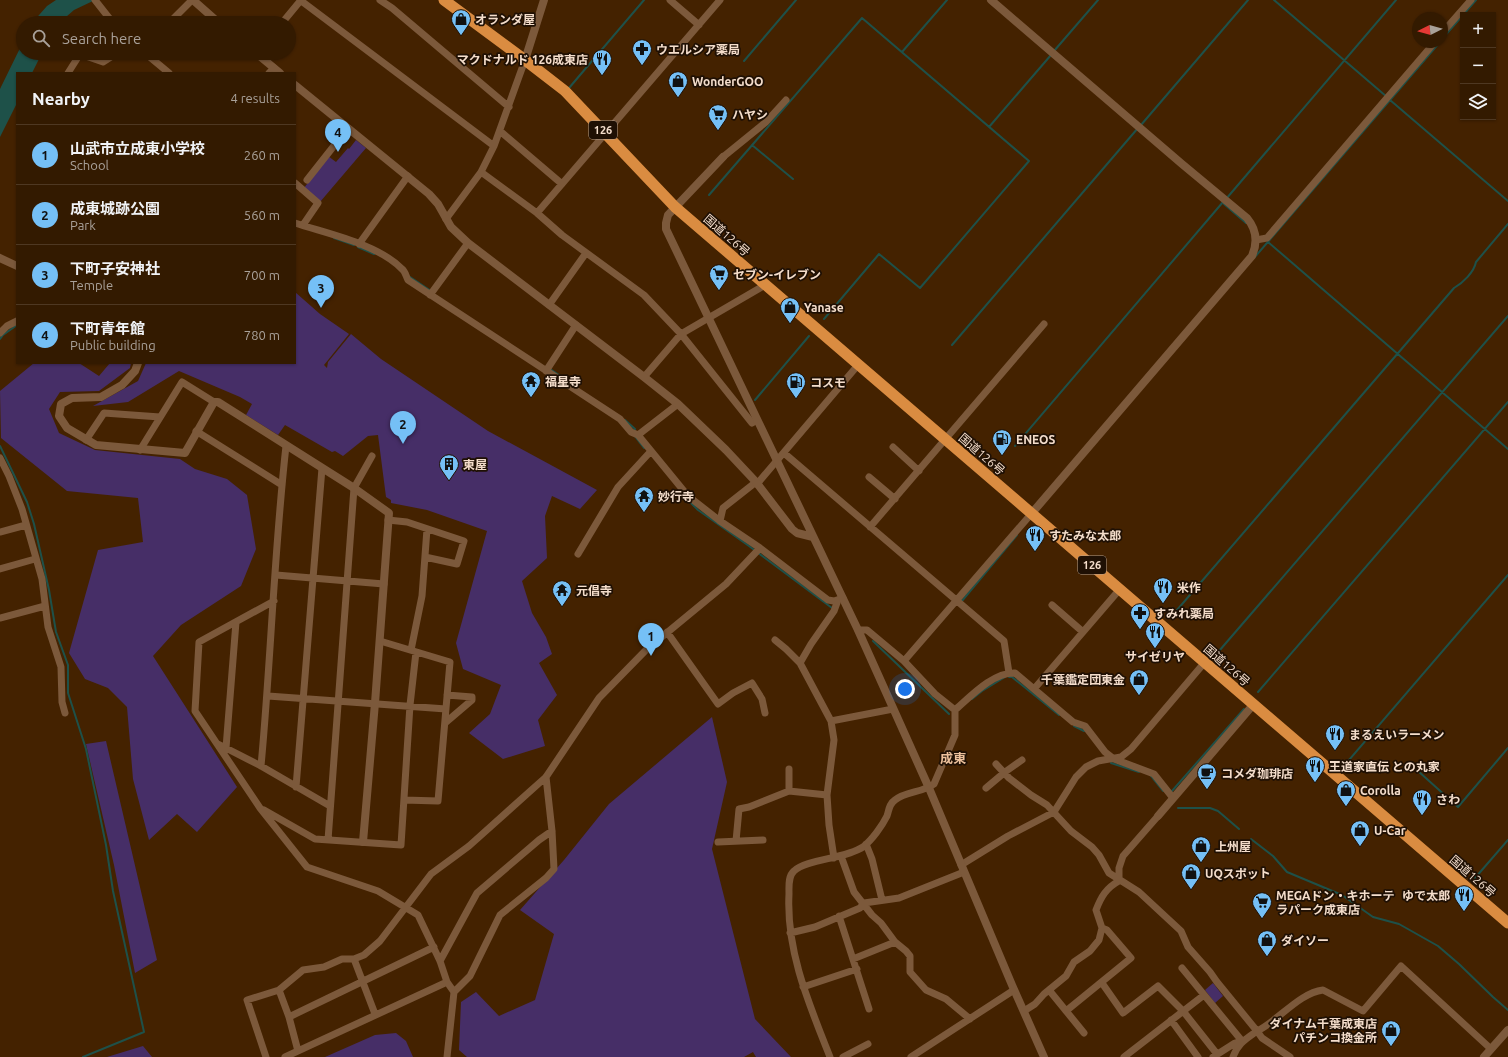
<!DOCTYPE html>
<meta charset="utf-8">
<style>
:root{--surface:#331a00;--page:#3b230a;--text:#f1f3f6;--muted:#a9a199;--line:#4e3822;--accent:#75c0f6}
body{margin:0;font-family:Ubuntu,"Noto Sans JP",sans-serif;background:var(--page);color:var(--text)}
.controls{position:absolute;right:12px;top:12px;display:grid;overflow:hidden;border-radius:0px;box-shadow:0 1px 3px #0004}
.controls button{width:36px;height:36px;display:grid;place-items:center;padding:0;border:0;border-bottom:1px solid var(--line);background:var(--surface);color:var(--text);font:20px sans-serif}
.compass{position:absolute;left:1412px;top:12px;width:36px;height:36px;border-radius:50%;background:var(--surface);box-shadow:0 1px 3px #0004;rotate:264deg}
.you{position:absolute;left:905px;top:689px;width:14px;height:14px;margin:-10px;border:3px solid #fff;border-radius:50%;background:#1a73e8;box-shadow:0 0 0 6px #1a73e833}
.badge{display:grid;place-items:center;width:26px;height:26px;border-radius:50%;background:var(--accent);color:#111;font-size:13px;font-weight:700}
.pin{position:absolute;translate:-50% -33px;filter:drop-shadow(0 1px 2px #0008)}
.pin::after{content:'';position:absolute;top:21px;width:14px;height:12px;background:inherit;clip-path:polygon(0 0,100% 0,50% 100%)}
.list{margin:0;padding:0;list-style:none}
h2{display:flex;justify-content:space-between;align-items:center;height:52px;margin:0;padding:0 16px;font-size:17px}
h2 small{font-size:13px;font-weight:400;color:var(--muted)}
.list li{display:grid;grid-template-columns:26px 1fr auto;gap:12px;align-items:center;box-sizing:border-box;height:60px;padding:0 16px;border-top:1px solid var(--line)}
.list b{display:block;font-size:15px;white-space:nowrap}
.list p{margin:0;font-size:13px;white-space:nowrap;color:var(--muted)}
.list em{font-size:13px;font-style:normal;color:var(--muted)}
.icon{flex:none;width:22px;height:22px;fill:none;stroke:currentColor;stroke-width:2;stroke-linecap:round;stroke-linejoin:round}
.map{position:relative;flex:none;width:1508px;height:1057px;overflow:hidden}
.search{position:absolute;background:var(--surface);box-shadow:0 1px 3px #0004;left:16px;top:16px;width:280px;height:44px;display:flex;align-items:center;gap:10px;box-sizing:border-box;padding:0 14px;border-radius:22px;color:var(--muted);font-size:15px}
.panel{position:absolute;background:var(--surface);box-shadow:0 1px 3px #0004;left:16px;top:72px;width:280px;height:292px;border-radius:0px}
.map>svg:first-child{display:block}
.green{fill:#462e67}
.water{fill:#1e5149}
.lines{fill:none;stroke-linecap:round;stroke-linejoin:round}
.stream{stroke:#1e5149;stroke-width:2}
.minor{stroke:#7c593b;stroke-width:7}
.tertiary{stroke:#7c593b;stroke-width:8}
.trunk{stroke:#da8c41;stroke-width:11}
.labels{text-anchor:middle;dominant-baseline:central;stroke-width:3.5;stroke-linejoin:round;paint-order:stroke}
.shield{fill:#1f1004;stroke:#b4a08f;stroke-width:1}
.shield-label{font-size:11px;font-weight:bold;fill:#f4ddcb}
.poi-label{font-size:12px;font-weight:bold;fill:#f4ddcb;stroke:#1f1004;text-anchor:start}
.street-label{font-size:12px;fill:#f4ddcb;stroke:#1f1004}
.neighbourhood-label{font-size:13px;font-weight:bold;fill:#ecc09b;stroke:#1f1004}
</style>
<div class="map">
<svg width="1508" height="1057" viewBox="0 0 1508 1057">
<rect width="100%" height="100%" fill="#420"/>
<path class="green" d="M356,140L366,148L320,202L304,188L328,156L336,162L348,148L349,149Z
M295,292L320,314L349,334L324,365L327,368L328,362L351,334L381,359L488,431L597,490L580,509L552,496L545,516L547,558L522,581L532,613L546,637L552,654L539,663L557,695L538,720L545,746L503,759L469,733L490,714L501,685L463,669L456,643L487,531L427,510L391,503V500L386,497L378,435L368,436L343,456L335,451L332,452L285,425L278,435L246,415L252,404L240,397L179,371L128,402L93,406L138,381L146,363H295Z
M34,363H79L99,376L110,363H131L130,368L99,391L60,392L49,409L59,433L95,450L180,459L195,469L227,479L247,495L256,549L241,586L181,625L153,656L237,787L197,832L177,814L149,840L133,779L127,707L108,688L85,679L69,653L98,550L143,542L138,498L67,491L1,438L0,391Z
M712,717L727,782L712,849L755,1019L791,1057H756L753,1052L744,1057H467L459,1050L461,1002L476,992L499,1016L535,1000L554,934L520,910L564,860L609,804Z
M106,741L157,960L135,973L114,865L86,744Z
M1213,983L1223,996L1215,1003L1205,990Z
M396,1033L406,1041L413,1057H325L375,1035Z
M143,1046L152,1057H107Z"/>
<path class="water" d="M56,0H95L74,10L59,23H32L47,6Z
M23,42V53H42L32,73H17V103L0,137V89Z"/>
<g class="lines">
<path class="stream" d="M1274,0L1387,97
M1442,39L1476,0
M1054,51L1098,0
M902,52L947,0
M744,61L796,0
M569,88L644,0
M1390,100L1508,201
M1141,125L1248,0
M989,127L1051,55
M752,145L793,179
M709,195L862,18L1029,161L920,288L879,254L824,319
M1226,199L1396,0
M1224,204L1246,223
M334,238L354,245
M1268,242L1508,449
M358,247L374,254
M1254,258L1440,42
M410,277L431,291
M0,339L3,335L17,325
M952,345L1138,128
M550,369L568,381
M755,400L809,336
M625,420L635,429L634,431
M634,435L644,448
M0,446L27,502L34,524L49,590L56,632L68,665V693L86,749L106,845L113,891L144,1032L83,1057
M1015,446L1223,202
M688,500L698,510L749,546L832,608
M961,602L1017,535
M1171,617L1454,288C1463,283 1474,272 1476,262L1508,224
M873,641L949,714
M1213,658L1508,316
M1009,677H1012L1059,715
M1258,692L1508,402
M972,699L982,691L1005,677
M1074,726L1084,731
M1111,763L1139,772
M1343,767L1508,575
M1418,771L1458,807L1508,748
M1151,776L1163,791
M1172,791L1244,709
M1178,808H1210L1218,811L1239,829
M1251,839L1273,856L1287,872L1342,895L1373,917L1399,924L1438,946L1459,964L1493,997L1508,1010
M1475,878L1508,840"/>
<path class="minor" d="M95,0L113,23
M300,0L494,146
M380,0L392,8L509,107
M670,0L699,25
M169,23L192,0
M282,23L301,0
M1442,33L1471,0
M145,53L169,73
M68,73L80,54L103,62L117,53
M269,73L274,68
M500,131L562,184
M723,157L766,122L786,100
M481,172L537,213L562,235L644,295L681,334L752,423L757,420
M307,180L348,128
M295,183L318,203L303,225
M537,213L720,0
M446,219L481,172L494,146L525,60
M295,223C328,234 378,244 402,269C405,271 406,276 408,280L620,419L631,432L638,435L688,496L720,521L760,548L828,600L834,601L843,598
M1256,240L1267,238L1435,42
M359,244L408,176
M430,295L468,243
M549,305L586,253
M0,333L7,326L17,321
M546,371L576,325
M644,377L681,334L765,285
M196,431L282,485
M638,435L678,404
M86,440L104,413L160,417
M893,447L919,471
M140,450L182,382L214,402
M784,453L1004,641L1009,673
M0,458L9,476L22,509L42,579L48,627L61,667L62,702L65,713
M869,477L895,499
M757,484L858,365
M388,520L407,522L464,541L457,564L425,557
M720,521L723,508L756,482
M870,527L1044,324
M0,532L26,525
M578,554L618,487L651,451
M0,569L35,559
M276,575L384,584
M274,601L199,642L195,711L260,808L307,867L378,891L418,915L440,961L447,982L454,992
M1052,605L1083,632
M0,618L45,606
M667,632L718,704L733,693L752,683L762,699L765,713
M775,640L786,649L800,663L831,721L834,740L827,795L829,825L834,858
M380,641L450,662L438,801L404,800
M411,650L422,596L427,529
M904,661L1032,513
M800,663L811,644L834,611L838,600
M1034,689L1120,589
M268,696L446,709
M955,710C970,697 993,672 1015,673L1073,722L1085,726L1105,752L1114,759L1154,774L1173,798
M831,721L893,709
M445,723L472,700V697L447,695
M218,744L261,766L330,806
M226,748L236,622
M996,764L1009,778L1031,795L1047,805L1071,831L1092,847L1099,855L1109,873L1139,892L1181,931L1188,947L1210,972L1217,982L1257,1031C1278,1021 1299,993 1323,990L1363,1011L1401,966L1491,1049
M261,766C271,659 274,552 286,446
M789,769V791L827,795
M296,787L322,468
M986,788L1005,772L1022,760
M264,810L315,839L401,845L410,705L416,652
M328,840L354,488L372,456
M736,841L739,809L749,807L789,791
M718,842L763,840
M866,844L872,859L882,900
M841,856L854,892L872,915L881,923L895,942L906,951L910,956V972L926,990L946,999L970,1019
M961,865L1008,836L1054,812L1076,777L1086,767L1098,761L1121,757L1131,749L1205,662
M1119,881V868L1123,856L1158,816
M839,916L869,1009
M790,933L815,927L860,908L864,903L899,898L964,872
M354,959L375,1014
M853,959L895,942
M440,961L477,893L539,840L552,831
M1182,968L1242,1041L1235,1043L1213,1057
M1102,983L1123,1013L1158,986L1183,1011L1217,1054
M803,987L857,969
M279,990L289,1017L298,1051
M1049,990L1084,1033
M1024,1011L1035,1004L1044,994L1066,976L1074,962L1090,951L1099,940L1102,928
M1066,1011L1131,958L1107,930L1102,928L1096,910C1101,897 1106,888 1119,881
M289,1017L434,947
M1171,1020L1198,1057
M266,1057L247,1000L279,990L303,970L324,967L342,959H354L364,955L380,941L431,874L469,846L546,777L599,698L646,650L726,584L760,548
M285,1057L447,982
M447,1057L454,992L470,976L500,915L546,878L554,869L552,831L546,777
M830,1057C809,1004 786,951 789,894C789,886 788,876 794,871C807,859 845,859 863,847C872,840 882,826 887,816C889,810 889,804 895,800C906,791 922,793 934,784L955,735V710L935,694L904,661L867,630H858
M843,1057L868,1044
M911,1057L1014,990
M1124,1057L1204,995
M1233,1057C1238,1043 1246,1039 1257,1031L1262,1038L1290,1057"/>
<path class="tertiary" d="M193,0L219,23
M991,0L1182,164L1247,218C1257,230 1258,242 1252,256L1032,513
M256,53L280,73
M525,60L544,0
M295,85L429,194L438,204L451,227L468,243L644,377L678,404L726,450L756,482L792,529L797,533L813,537
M723,157L668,215L666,223V229L858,630L929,788L1012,985L1044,1057
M0,258L17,266
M138,363L135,371L122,385L101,397L72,398L61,404L59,416L67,428L96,445L185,453L214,402H218L354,488L389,513L375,703L363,842
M1158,816L1253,705
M1484,1057L1508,1030"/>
<path class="trunk" d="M444,0L525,60L565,91L675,207L1508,923"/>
</g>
<defs>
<symbol id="shop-pin" viewBox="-11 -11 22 30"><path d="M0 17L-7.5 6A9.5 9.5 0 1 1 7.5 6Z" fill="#75c0f6" stroke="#1f1004"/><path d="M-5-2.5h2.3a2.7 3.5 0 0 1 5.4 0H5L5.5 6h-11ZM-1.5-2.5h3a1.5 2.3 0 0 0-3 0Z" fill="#111"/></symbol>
<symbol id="pharmacy-pin" viewBox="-11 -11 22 30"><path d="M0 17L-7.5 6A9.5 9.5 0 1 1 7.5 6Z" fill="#75c0f6" stroke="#1f1004"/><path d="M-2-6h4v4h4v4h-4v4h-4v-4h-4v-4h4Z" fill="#111"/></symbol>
<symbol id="restaurant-pin" viewBox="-11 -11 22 30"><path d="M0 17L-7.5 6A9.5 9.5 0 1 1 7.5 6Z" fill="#75c0f6" stroke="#1f1004"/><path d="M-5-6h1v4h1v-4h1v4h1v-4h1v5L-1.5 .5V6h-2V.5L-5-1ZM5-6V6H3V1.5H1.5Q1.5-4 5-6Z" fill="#111"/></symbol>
<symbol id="supermarket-pin" viewBox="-11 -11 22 30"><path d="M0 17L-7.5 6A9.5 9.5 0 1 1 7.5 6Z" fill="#75c0f6" stroke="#1f1004"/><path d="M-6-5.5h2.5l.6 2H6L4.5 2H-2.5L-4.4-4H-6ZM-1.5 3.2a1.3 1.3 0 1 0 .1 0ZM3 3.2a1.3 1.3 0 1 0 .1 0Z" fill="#111"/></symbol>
<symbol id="temple-pin" viewBox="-11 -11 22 30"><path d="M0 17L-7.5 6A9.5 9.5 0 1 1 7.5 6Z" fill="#75c0f6" stroke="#1f1004"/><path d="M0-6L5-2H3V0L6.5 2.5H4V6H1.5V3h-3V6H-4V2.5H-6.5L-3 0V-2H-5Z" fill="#111"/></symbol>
<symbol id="fuel-pin" viewBox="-11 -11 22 30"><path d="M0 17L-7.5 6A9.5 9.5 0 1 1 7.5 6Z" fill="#75c0f6" stroke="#1f1004"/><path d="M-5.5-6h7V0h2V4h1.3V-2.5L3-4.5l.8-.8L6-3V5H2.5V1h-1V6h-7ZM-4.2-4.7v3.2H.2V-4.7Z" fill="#111"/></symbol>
<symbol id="building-pin" viewBox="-11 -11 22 30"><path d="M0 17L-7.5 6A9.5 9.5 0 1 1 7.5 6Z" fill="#75c0f6" stroke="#1f1004"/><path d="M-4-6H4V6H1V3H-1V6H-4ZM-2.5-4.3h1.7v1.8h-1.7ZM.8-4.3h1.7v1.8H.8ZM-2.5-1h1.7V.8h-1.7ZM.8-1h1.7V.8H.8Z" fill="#111"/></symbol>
<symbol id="cafe-pin" viewBox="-11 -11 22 30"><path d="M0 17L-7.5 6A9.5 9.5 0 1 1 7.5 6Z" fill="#75c0f6" stroke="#1f1004"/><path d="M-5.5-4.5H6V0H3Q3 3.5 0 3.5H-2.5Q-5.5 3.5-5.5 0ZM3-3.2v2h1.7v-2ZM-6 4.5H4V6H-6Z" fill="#111"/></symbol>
</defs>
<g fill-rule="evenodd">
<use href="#shop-pin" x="450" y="8" width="22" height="30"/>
<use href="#pharmacy-pin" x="631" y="38" width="22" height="30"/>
<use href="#restaurant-pin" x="591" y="48" width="22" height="30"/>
<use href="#shop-pin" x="667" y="70" width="22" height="30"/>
<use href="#supermarket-pin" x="707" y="103" width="22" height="30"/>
<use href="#supermarket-pin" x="708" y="263" width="22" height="30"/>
<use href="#shop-pin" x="779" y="296" width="22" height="30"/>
<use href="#temple-pin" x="520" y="370" width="22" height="30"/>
<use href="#fuel-pin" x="785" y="371" width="22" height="30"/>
<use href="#fuel-pin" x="991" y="428" width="22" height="30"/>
<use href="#building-pin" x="438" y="453" width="22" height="30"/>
<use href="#temple-pin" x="633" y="485" width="22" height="30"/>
<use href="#restaurant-pin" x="1024" y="524" width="22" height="30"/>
<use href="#restaurant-pin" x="1152" y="576" width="22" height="30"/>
<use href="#temple-pin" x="551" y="579" width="22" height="30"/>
<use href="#pharmacy-pin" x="1129" y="602" width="22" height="30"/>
<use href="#restaurant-pin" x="1144" y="621" width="22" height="30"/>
<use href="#shop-pin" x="1128" y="668" width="22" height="30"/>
<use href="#restaurant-pin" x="1324" y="723" width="22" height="30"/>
<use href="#restaurant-pin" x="1304" y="755" width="22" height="30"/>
<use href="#cafe-pin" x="1196" y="762" width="22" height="30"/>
<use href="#shop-pin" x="1335" y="779" width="22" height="30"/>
<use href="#restaurant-pin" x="1411" y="788" width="22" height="30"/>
<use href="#shop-pin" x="1349" y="819" width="22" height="30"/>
<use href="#shop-pin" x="1190" y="835" width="22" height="30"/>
<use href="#shop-pin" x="1180" y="862" width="22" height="30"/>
<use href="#restaurant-pin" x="1453" y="884" width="22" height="30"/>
<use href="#supermarket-pin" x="1251" y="891" width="22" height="30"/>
<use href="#shop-pin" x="1256" y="929" width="22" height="30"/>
<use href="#shop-pin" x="1380" y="1019" width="22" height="30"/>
</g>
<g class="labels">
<g class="shield">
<rect x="589" y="121" width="28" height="18" rx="3"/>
<rect x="1078" y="556" width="28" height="18" rx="3"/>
</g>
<g class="shield-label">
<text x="603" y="130">126</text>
<text x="1092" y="565">126</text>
</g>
<g class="poi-label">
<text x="475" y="19">オランダ屋</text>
<text x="656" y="49">ウエルシア薬局</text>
<text x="588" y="59" text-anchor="end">マクドナルド 126成東店</text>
<text x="692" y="81">WonderGOO</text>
<text x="732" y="114">ハヤシ</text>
<text x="733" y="274">セブン-イレブン</text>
<text x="804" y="307">Yanase</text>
<text x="545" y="381">福星寺</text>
<text x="810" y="382">コスモ</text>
<text x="1016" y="439">ENEOS</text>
<text x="463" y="464">東屋</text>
<text x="658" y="496">妙行寺</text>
<text x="1049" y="535">すたみな太郎</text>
<text x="1177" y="587">米作</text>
<text x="576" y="590">元倡寺</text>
<text x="1154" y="613">すみれ薬局</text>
<text x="1155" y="656" text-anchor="middle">サイゼリヤ</text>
<text x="1125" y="679" text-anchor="end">千葉鑑定団東金</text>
<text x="1349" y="734">まるえいラーメン</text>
<text x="1329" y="766">王道家直伝 との丸家</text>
<text x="1221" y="773">コメダ珈琲店</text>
<text x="1360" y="790">Corolla</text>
<text x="1436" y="799">さわ</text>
<text x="1374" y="830">U-Car</text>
<text x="1215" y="846">上州屋</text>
<text x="1205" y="873">UQスポット</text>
<text x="1276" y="895">MEGAドン・キホーテ<tspan x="1276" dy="14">ラパーク成東店</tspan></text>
<text x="1450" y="895" text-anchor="end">ゆで太郎</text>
<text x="1281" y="940">ダイソー</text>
<text x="1377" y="1023" text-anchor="end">ダイナム千葉成東店<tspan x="1377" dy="14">パチンコ換金所</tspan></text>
</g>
<g class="street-label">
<text transform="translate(727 235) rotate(41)">国道126号</text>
<text transform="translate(982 454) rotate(41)">国道126号</text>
<text transform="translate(1227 665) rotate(41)">国道126号</text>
<text transform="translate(1473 876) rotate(41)">国道126号</text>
</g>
<g class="neighbourhood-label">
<text x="953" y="758">成東</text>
</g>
</g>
</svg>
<div class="controls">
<button>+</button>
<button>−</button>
<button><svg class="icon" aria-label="layers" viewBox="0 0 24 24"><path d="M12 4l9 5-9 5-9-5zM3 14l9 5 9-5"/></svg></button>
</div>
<svg class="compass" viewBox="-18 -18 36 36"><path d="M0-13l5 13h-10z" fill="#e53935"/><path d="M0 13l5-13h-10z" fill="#a9a199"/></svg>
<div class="you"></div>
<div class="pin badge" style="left:651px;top:656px">1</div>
<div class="pin badge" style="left:403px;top:444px">2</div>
<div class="pin badge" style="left:321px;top:308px">3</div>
<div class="pin badge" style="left:338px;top:152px">4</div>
<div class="search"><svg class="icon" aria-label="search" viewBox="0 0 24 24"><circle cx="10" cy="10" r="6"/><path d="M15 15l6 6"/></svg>Search here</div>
<section class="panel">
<h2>Nearby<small>4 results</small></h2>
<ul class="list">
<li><span class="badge">1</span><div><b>山武市立成東小学校</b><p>School</p></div><em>260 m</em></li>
<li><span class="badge">2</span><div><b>成東城跡公園</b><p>Park</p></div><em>560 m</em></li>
<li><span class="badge">3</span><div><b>下町子安神社</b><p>Temple</p></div><em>700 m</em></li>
<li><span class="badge">4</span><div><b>下町青年館</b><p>Public building</p></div><em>780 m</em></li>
</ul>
</section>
</div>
